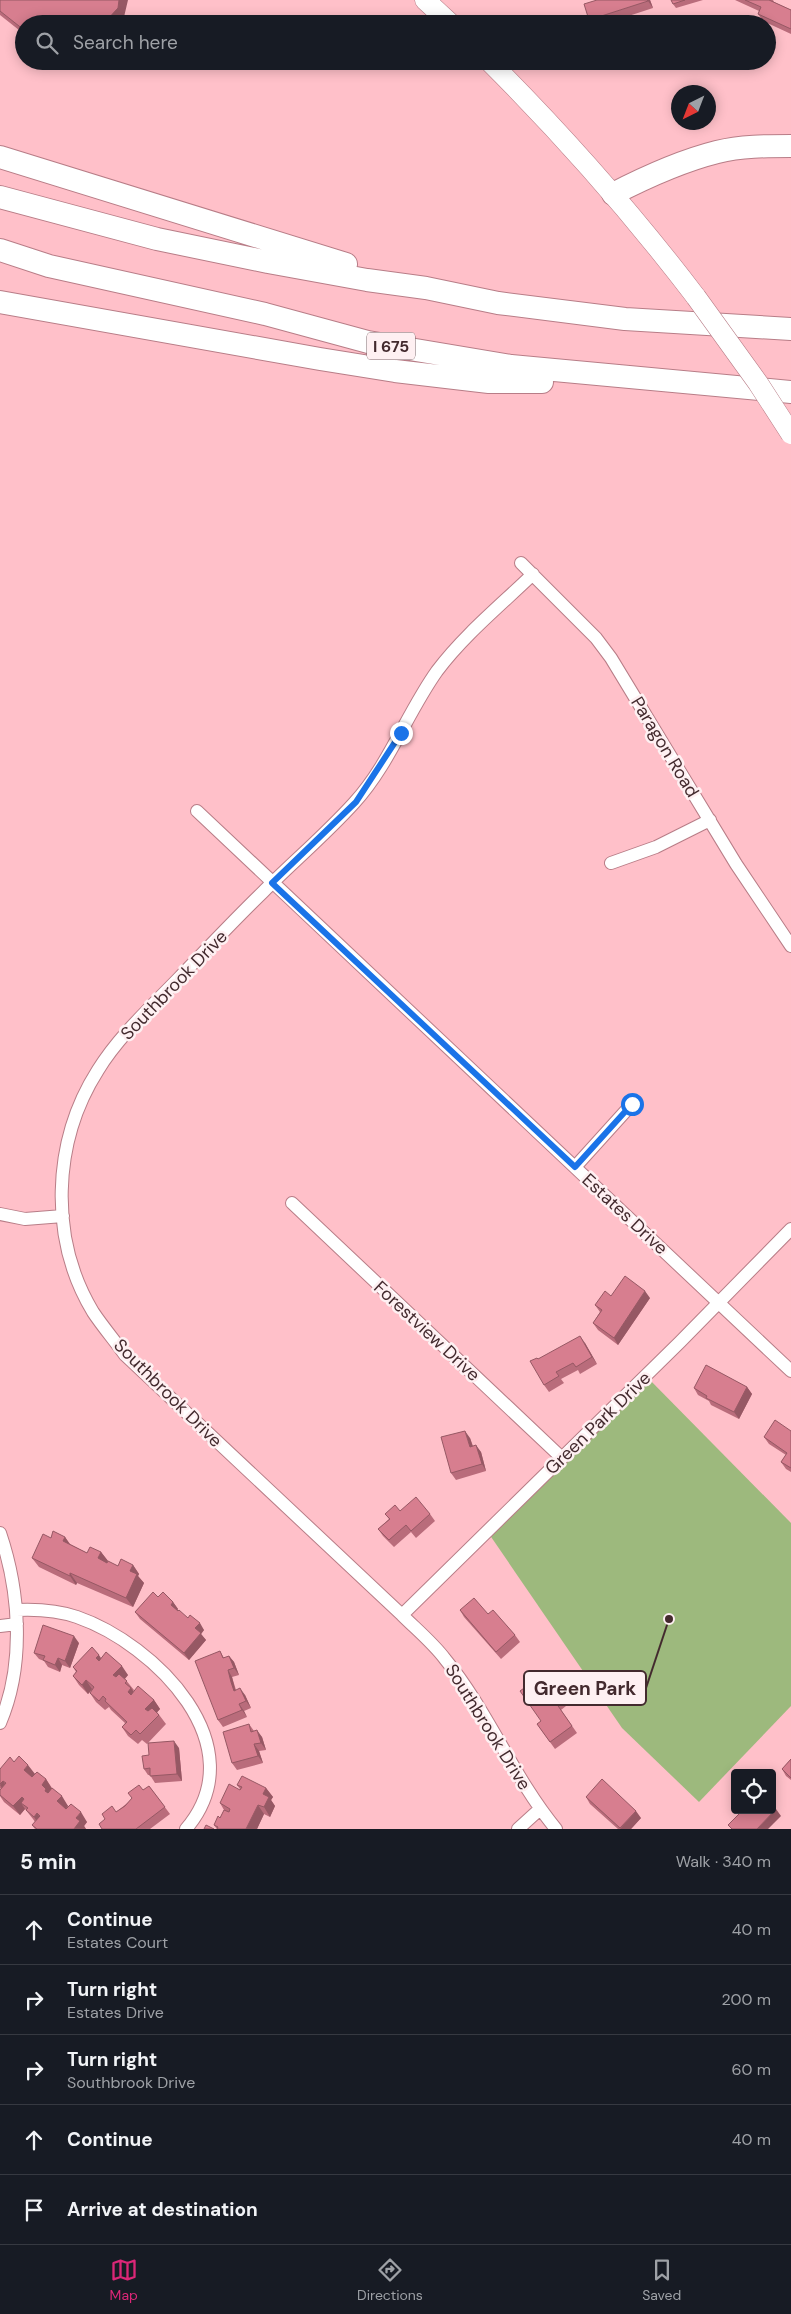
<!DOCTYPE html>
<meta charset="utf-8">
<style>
:root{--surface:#171b24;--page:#20242c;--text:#f1f3f6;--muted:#9ea1a6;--line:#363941;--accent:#db2777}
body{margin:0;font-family:"DM Sans",sans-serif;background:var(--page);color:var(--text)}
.controls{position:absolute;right:15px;bottom:15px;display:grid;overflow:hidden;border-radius:5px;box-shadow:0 2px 12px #0003}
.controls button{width:45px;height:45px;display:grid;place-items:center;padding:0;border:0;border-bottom:1px solid var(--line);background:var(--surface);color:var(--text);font:25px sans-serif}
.compass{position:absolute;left:671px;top:85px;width:45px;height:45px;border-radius:50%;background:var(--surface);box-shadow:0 2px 12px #0003;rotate:222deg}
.stop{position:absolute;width:15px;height:15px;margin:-11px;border:4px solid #1a73e8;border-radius:50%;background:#fff}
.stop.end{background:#1a73e8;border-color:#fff;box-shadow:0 1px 5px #0008}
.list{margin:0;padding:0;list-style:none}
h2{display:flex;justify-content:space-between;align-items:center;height:65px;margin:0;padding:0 20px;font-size:21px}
h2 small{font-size:16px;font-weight:400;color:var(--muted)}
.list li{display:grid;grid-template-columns:32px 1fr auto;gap:15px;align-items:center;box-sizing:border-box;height:70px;padding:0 20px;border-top:1px solid var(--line)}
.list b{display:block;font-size:19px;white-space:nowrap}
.list p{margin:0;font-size:16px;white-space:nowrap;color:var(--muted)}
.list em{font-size:16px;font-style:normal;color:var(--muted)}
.icon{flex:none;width:28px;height:28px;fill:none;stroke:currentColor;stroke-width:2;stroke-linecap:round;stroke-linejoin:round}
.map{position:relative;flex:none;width:791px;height:1829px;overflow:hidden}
.search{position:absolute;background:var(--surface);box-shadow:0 2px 12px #0003;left:15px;right:15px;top:15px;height:55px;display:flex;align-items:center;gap:12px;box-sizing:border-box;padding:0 18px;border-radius:28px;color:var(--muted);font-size:19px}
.sheet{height:415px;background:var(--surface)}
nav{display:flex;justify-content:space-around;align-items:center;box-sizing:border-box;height:70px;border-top:1px solid var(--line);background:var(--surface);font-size:14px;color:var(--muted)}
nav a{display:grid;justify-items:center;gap:2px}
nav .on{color:var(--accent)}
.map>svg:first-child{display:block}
.green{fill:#9db97d}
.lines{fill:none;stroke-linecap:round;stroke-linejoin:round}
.street-casing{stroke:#b87d87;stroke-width:14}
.primary-casing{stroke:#b87d87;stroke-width:21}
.highway-casing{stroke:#b87d87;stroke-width:24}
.street{stroke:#fff;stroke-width:12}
.primary{stroke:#fff;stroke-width:20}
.highway{stroke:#fff;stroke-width:22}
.primary-bridge-casing{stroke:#b87d87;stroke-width:21;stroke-linecap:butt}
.primary-bridge{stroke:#fff;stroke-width:20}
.wall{fill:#b96c7b}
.shaded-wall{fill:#965864}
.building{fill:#d77e8f;stroke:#965864}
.route{stroke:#1a73e8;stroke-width:6}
.labels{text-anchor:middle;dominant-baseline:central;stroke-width:5;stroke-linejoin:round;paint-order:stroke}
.shield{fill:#fef0f2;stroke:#7b6569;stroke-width:1}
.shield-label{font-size:16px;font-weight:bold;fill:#432a2e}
.street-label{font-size:18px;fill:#432a2e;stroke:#fef0f2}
.leader{fill:none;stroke:#432a2e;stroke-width:2}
.callout-dot{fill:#432a2e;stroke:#fef0f2;stroke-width:2}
.callout{fill:#fef0f2;stroke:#432a2e;stroke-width:2}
.callout-label{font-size:19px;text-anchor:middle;font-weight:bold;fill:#432a2e}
</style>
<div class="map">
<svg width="791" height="1829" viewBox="0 0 791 1829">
<rect width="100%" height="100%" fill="#ffc0c9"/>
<path class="green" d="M646,1376L791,1523V1706L699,1802L622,1728L487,1531Z"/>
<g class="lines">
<defs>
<path id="street" d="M521,563L596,638L611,658L736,864L791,946
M533,574C501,605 464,635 437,671C407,713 389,765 354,803C326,834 293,862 263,892C234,920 206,950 178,979C150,1008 119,1036 98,1070C52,1142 49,1239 93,1312C103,1327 115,1341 125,1355L402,1615C416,1629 433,1643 445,1659C488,1711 513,1777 556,1829
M197,811L791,1371
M611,863L656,847L710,820
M575,1167L632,1104
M292,1203L562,1458
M0,1214L25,1219L63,1216
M0,1533C20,1592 25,1665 0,1723
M16,1610C37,1609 57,1610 77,1617C155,1644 257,1746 186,1829
M402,1615L680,1342L791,1229
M0,1626L17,1624
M518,1829L540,1809"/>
<path id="primary" d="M425,0L451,24
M489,61C563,135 632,213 696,297"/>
<path id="highway" d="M0,157L346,264
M613,194C646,177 681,161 717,152C741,146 766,146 791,146
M0,197L157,239L268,262L367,280L426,288L498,303L625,319L791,329
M0,250L49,266L265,314L368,342L511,366L791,392
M0,302L320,359L395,371L489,382H542"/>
</defs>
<use href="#street" class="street-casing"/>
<use href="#primary" class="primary-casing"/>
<use href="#highway" class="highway-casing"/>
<use href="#street" class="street"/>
<use href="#primary" class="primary"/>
<use href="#highway" class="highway"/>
<defs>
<path id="primary-bridge" d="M696,297L758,383L791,434"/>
</defs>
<use href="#primary-bridge" class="primary-bridge-casing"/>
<use href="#primary-bridge" class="primary-bridge"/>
</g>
<path class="wall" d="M0,0L124,17L118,24H24V34L0,15Z
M650,0L653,8L604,24H591L589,20Z
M671,0H703L676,8L673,4Z
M735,0H773L774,2L791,10V34L763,21L758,14L759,11Z
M57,61H75L68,70Z
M611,1296L650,1298L618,1345L598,1330L593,1323L600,1312L595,1305Z
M585,1343L597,1364L580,1374L578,1370L561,1379L564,1383L549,1392L544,1385L538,1359Z
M747,1387L752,1394L739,1419L711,1405L709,1401L698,1395L694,1388Z
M791,1431V1472L786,1469L781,1462L786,1455L769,1444L764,1437Z
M470,1438L473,1446L481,1452L486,1471L456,1480L451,1473Z
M400,1511L430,1514L435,1521L416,1538L411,1532L394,1547L383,1536L378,1529L389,1519L385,1514Z
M65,1537L70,1544L87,1553L101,1552L108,1561L107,1562L118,1566L133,1565L139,1574L138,1576L144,1583L133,1607L77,1583L76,1585L39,1567L32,1558L51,1538Z
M158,1597L173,1602L178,1609L177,1611L204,1630L201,1634L206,1640L189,1660L140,1619L135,1612Z
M460,1610L488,1614L515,1635L520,1642L501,1659L464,1617Z
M79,1643L70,1668L62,1665L60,1672L48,1667L44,1661L39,1659L34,1653Z
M220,1651L224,1658L229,1656L234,1662L239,1675L232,1677L236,1690L245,1695L251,1708L244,1711L247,1717L223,1727L218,1720Z
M101,1658L128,1675L125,1679L134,1690L133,1692L154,1700L160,1709L157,1712L166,1724L147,1744L142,1740L138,1744L128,1736L122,1727L125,1723L111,1710L109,1707L105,1710L96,1702L90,1693L93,1689L88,1694L79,1685L73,1676L76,1672L73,1667Z
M548,1691L561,1700L566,1706L561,1710L577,1733L555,1749L537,1724L541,1721Z
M249,1724L254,1731L262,1737L266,1750L259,1751L263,1763L237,1770L232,1763Z
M179,1748L182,1781L155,1783L150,1775H148L144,1769L149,1755Z
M791,1759V1780L786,1776L782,1769Z
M14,1762L35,1774L46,1779L52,1788L68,1806L66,1809L87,1822L84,1826L86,1829H35L32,1825L35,1822L33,1819L25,1809L20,1815L4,1802L0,1796V1790L1,1789L0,1788V1769Z
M237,1785L266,1788L273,1797L271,1800L275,1806L270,1817L264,1814L257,1829H217L214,1825L220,1818L224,1810L220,1803L240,1790V1789Z
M149,1786L170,1814L150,1829H102L116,1812Z
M586,1797L641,1818L631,1829H618L590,1804Z"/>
<path class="shaded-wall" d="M119,0H128L124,17L118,24H109L106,21Z
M647,0H650L653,8L648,1Z
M61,61H75L68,70Z
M645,1291L650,1298L618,1345L614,1338Z
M580,1336L585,1343L597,1364L592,1357Z
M747,1387L752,1394L739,1419L734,1412Z
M465,1431L470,1438L475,1454L470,1447Z
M476,1445L481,1452L486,1471L482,1464Z
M65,1537L71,1546L63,1541Z
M101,1552L108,1561L104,1567L98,1558Z
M133,1565L139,1574L138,1576L144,1583L133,1607L126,1598L130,1571Z
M70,1573L77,1583L76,1585L70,1576Z
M173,1602L178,1609L176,1612L171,1605Z
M200,1623L204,1630L201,1634L206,1640L189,1660L184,1653L195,1628Z
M74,1636L79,1643L70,1668L65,1661Z
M99,1655L105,1664L102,1667L96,1658Z
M229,1656L234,1662L239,1675L234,1668Z
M58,1658L62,1665L60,1672L55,1665Z
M122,1666L128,1675L120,1684L113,1675Z
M228,1670L232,1677L235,1689L239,1698L234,1691L231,1682Z
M86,1680L92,1689L88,1694L82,1685Z
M131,1688L138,1698L134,1701L128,1692Z
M240,1688L245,1695L251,1708L246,1701Z
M154,1700L160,1709L152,1718L145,1709Z
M239,1704L244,1711L247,1717L242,1710Z
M257,1730L262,1737L266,1750L261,1743Z
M174,1741L179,1748L182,1781L177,1774Z
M254,1744L259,1751L263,1763L258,1756Z
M28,1765L35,1774L30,1779L24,1770Z
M46,1779L52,1789L53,1798L45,1791L42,1785Z
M3,1781L9,1790L6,1794L0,1785Z
M266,1788L273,1797L271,1800L275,1806L270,1817L264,1807L263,1794Z
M62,1796L68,1806L64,1811L57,1801Z
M22,1797L28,1806L21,1803L25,1809L20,1815L13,1806Z
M258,1805L264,1814L257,1829H246Z
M776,1809L781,1816L768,1829H757Z
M636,1811L641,1818L631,1829H620Z
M81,1812L87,1822L84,1826L86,1829H74L76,1818Z
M37,1813L43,1822L40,1826L34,1817Z"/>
<path class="building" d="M0,0H119L118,8L106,21L94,24H24V30L0,11Z
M597,0H647L648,1L589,20L584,4Z
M671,0H685L673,4Z
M745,0H769L791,10V29L758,14L761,7Z
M625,1276L645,1291L614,1338L593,1323L602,1310L595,1305L605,1291L611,1296Z
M580,1336L592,1357L576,1367L573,1363L556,1372L559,1376L544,1385L530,1361L537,1358L538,1359Z
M706,1365L747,1387L734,1412L706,1398L707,1396L694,1388Z
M775,1420L791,1431V1468L781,1462L787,1453L764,1437Z
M465,1431L470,1447L476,1445L482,1464L451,1473L441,1437Z
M416,1497L430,1514L411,1531L406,1525L389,1540L378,1529L390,1519L385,1514L395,1505L400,1511Z
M53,1531L65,1537L63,1541L87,1553L90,1547L101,1552L98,1558L107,1563L108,1561L118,1566L121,1559L133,1565L130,1571L137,1574L126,1598L70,1573V1576L32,1558L43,1534L51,1538Z
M153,1592L158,1597L163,1592L173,1602L171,1605L178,1611L179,1610L188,1618L190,1615L200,1623L195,1628L201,1633L184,1653L135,1612Z
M474,1598L488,1614L493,1610L515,1635L496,1652L460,1610Z
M43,1625L74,1636L65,1661L58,1658L55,1665L43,1660L45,1656L34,1653Z
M92,1647L99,1655L96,1658L99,1661L106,1652L122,1666L113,1675L116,1677L119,1674L127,1681L125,1683L131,1688L128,1692L131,1695L138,1686L154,1700L145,1709L148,1711L152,1708L159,1715L140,1734L136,1730L131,1735L122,1727L127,1722L105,1701L106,1699L103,1696L99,1701L90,1693L94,1687L86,1680L82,1685L73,1676L77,1671L73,1667Z
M220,1651L223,1658L229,1656L234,1668L228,1670L231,1682L234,1691L240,1688L246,1701L239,1704L242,1710L218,1720L195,1661Z
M538,1678L548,1691L552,1688L561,1700L556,1703L572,1726L550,1742L537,1724L541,1721L520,1691Z
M249,1724L251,1732L257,1730L261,1743L254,1744L258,1756L232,1763L223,1732Z
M174,1741L177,1774L150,1776V1768L144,1769L142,1756L149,1755L148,1743Z
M19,1756L28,1765L24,1770L32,1777L37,1772L46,1779L42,1785L46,1789L45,1791L48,1793L52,1788L62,1796L57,1801L66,1809L71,1804L81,1812L76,1818L80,1821L74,1829H37L32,1825L40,1816L37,1813L34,1817L26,1810L28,1808L21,1803L24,1799L22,1797L13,1806L0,1795V1790L6,1783L3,1781L0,1784V1769L10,1757L14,1762Z
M791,1759V1778L782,1769Z
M242,1776L266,1788L263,1794L269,1797L264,1807L258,1805L246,1829H217L218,1827L214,1825L218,1816L220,1818L224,1810L229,1812L230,1809L220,1803L229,1784L240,1790L242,1787L237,1785Z
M602,1779L636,1811L620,1828L586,1797Z
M139,1785L143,1790L149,1786L165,1807L136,1829H102L99,1824L105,1819L102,1814L112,1806L116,1812L125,1806L132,1798L128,1793Z
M772,1805L776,1809L757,1829H732L728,1825L743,1810H772Z
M206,1825L214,1829H204Z"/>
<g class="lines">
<path class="route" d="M401,733L356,802L272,883L575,1167L632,1104"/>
</g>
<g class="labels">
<rect class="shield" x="367" y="332.5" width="48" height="27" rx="4"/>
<g class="shield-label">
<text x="391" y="346">I 675</text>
</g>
<g class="street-label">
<text transform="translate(665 747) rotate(59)">Paragon Road</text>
<text transform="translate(174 985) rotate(-46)">Southbrook Drive</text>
<text transform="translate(625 1214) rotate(43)">Estates Drive</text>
<text transform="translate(427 1331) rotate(43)">Forestview Drive</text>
<text transform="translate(168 1393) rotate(45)">Southbrook Drive</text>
<text transform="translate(598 1423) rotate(-44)">Green Park Drive</text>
<text transform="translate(488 1727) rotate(58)">Southbrook Drive</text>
</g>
</g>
<path class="leader" d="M669 1619L646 1688"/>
<circle class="callout-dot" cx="669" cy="1619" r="5"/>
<rect class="callout" x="524" y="1671" width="122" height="34" rx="5"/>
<g class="callout-label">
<text x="585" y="1695">Green Park</text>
</g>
</svg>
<div class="controls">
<button><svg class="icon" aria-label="locate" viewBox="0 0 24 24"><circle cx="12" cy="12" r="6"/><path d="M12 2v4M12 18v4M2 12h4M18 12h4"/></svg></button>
</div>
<svg class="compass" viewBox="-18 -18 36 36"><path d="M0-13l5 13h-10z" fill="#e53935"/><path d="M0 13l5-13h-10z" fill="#9ea1a6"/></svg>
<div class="stop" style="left:632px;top:1104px"></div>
<div class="stop end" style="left:401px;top:733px"></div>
<div class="search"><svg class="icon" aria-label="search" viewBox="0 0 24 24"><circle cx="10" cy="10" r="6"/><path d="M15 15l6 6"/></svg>Search here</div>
</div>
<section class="sheet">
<h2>5 min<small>Walk · 340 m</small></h2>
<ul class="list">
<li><svg class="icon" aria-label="ahead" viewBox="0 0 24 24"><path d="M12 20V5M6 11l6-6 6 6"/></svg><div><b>Continue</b><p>Estates Court</p></div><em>40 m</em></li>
<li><svg class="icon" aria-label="right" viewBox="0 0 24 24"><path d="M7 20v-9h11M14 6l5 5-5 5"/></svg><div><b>Turn right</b><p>Estates Drive</p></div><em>200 m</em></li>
<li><svg class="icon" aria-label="right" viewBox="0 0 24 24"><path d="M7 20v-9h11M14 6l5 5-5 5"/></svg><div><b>Turn right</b><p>Southbrook Drive</p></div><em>60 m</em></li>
<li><svg class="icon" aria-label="ahead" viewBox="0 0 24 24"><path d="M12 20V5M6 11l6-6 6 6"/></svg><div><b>Continue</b></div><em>40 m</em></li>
<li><svg class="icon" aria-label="arrive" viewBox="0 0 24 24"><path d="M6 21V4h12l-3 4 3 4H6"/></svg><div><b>Arrive at destination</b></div></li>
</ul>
</section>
<nav>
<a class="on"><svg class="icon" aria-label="map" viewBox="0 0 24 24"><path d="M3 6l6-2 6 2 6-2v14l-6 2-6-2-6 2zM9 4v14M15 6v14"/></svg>Map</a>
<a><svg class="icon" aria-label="directions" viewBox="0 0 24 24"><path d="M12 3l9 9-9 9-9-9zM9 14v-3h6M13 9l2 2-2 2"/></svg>Directions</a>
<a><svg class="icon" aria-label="saved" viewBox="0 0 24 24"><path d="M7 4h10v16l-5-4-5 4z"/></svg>Saved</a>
</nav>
